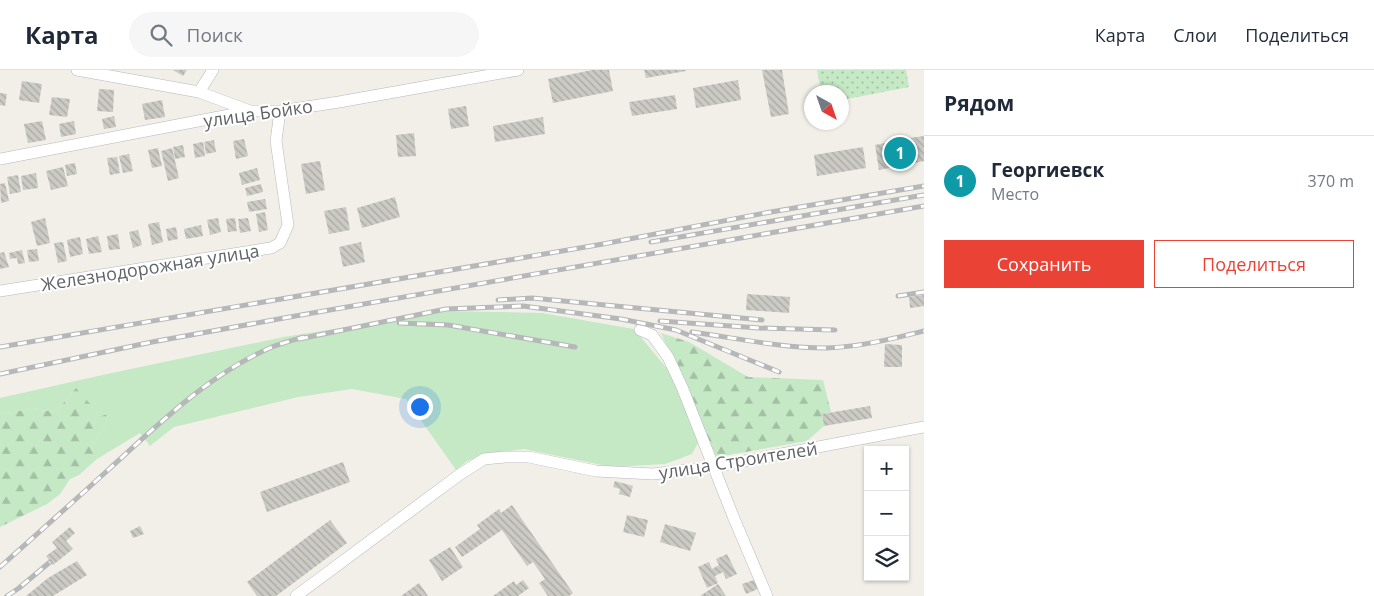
<!DOCTYPE html>
<html lang="ru">
<meta charset="utf-8">
<style>
:root{--surface:#fff;--page:#f6f6f7;--text:#1f2937;--muted:#747a83;--line:#e0e1e3;--accent:#ea4335}
body{margin:0;font-family:"Open Sans",sans-serif;background:var(--page);color:var(--text)}
.controls{position:absolute;right:15px;bottom:15px;display:grid;overflow:hidden;border-radius:0px;box-shadow:0 1px 4px #0004}
.controls button{width:45px;height:45px;display:grid;place-items:center;padding:0;border:0;border-bottom:1px solid var(--line);background:var(--surface);color:var(--text);font:25px sans-serif}
.compass{position:absolute;left:804px;top:15px;width:45px;height:45px;border-radius:50%;background:var(--surface);box-shadow:0 1px 4px #0004;rotate:140deg}
.you{position:absolute;left:419px;top:336px;width:18px;height:18px;margin:-12px;border:4px solid #fff;border-radius:50%;background:#1a73e8;box-shadow:0 0 0 8px #1a73e833}
.badge{display:grid;place-items:center;width:32px;height:32px;border-radius:50%;background:var(--accent);color:#fff;font-size:16px;font-weight:700}
.pin{position:absolute;translate:-50% -50%;border:2px solid #fff;box-shadow:0 1px 5px #0006}
.list{margin:0;padding:0;list-style:none}
h2{display:flex;justify-content:space-between;align-items:center;height:65px;margin:0;padding:0 20px;font-size:21px}
h2 small{font-size:16px;font-weight:400;color:var(--muted)}
.list li{display:grid;grid-template-columns:32px 1fr auto;gap:15px;align-items:center;box-sizing:border-box;height:90px;padding:0 20px;border-top:1px solid var(--line)}
.list b{display:block;font-size:19px;white-space:nowrap}
.list p{margin:0;font-size:16px;white-space:nowrap;color:var(--muted)}
.list em{font-size:16px;font-style:normal;color:var(--muted)}
.actions{display:flex;gap:10px;padding:15px 20px}
.actions a{flex:1;padding:11px 0;border:1px solid var(--accent);border-radius:0px;text-align:center;font-size:18px;color:var(--accent)}
.actions .main{background:var(--accent);color:#fff}
.icon{flex:none;width:28px;height:28px;fill:none;stroke:currentColor;stroke-width:2;stroke-linecap:round;stroke-linejoin:round}
.map{position:relative;flex:none;width:924px;height:526px;overflow:hidden}
header{display:flex;align-items:center;gap:30px;box-sizing:border-box;height:70px;padding:0 25px;background:var(--surface);border-bottom:1px solid var(--line)}
header strong{font-size:24px}
nav{display:flex;gap:28px;margin-inline-start:auto;font-size:18px}
.search{width:350px;height:45px;background:var(--page);display:flex;align-items:center;gap:12px;box-sizing:border-box;padding:0 18px;border-radius:28px;color:var(--muted);font-size:19px}
main{display:flex}
aside{flex:1;background:var(--surface)}
.map>svg:first-child{display:block}
.green{fill:#c5e8c5}
.forest{fill:url(#forest-firs)}
.park{fill:url(#park-dots)}
.building{fill:url(#building-back-hatch)}
.lines{fill:none;stroke-linecap:round;stroke-linejoin:round}
.street-casing{stroke:#b5b8bc;stroke-width:12}
.street{stroke:#fff;stroke-width:11}
.rail-casing{stroke:#b6b7b8;stroke-width:5}
.rail{stroke:#fff;stroke-width:3;stroke-dasharray:9;stroke-linecap:butt}
.labels{text-anchor:middle;dominant-baseline:central;stroke-width:4;stroke-linejoin:round;paint-order:stroke}
.street-label{font-size:18px;fill:#5f6368;stroke:#fff}
</style>
<header>
<strong>Карта</strong>
<div class="search"><svg class="icon" aria-label="search" viewBox="0 0 24 24"><circle cx="10" cy="10" r="6"/><path d="M15 15l6 6"/></svg>Поиск</div>
<nav><a>Карта</a><a>Слои</a><a>Поделиться</a></nav>
</header>
<main>
<div class="map">
<svg width="924" height="526" viewBox="0 0 924 526">
<defs>
<pattern id="forest-firs" width="22" height="20" patternUnits="userSpaceOnUse" patternTransform="scale(1.25)"><rect width="22" height="20" fill="#c5e8c5"/><path d="M5 1l3.5 6h-7zM16 11l3.5 6h-7z" fill="#a3c0a4"/></pattern>
<pattern id="park-dots" width="8" height="8" patternUnits="userSpaceOnUse" patternTransform="scale(1.25)"><rect width="8" height="8" fill="#c5e8c5"/><path d="M2 2h.1M6 6h.1" fill="none" stroke="#a3c0a4" stroke-width="1.8" stroke-linecap="round"/></pattern>
<pattern id="building-back-hatch" width="6" height="6" patternUnits="userSpaceOnUse" patternTransform="scale(1.25)"><rect width="6" height="6" fill="#cccac5"/><path d="M-1 5l2 2M0 0l6 6M5-1l2 2" fill="none" stroke="#a9a8a4"/></pattern>
</defs>
<rect width="100%" height="100%" fill="#f1efe8"/>
<path class="green" d="M448,241L542,243L634,259L669,301L689,344L699,371L692,384L665,394L612,397L524,379L488,384L467,391L456,400L406,329L352,319L298,327L174,357L150,376L140,363L97,389L91,376L105,357L108,345L86,351L75,319L56,342L32,339L0,344V328L107,304L284,267Z"/>
<path class="forest" d="M661,263L689,272L748,307L823,310L831,342L822,344L824,356L807,371L717,387L709,373Z
M76,318L91,335L86,351L108,344L105,357L91,376L97,389L79,405L70,409L60,424L47,434L0,457V344L32,339L56,342Z"/>
<path class="park" d="M817,0H906L909,17L842,30V22H821Z"/>
<path class="building" d="M173,0H187L183,6Z
M592,0H609L613,21L553,33L548,9Z
M644,0H686V1L646,8Z
M762,0H782L789,44L771,47Z
M738,10L741,30L696,38L693,18Z
M22,11L42,14L39,33L19,30Z
M99,19L114,20L113,42L97,41Z
M0,23L7,24L5,36L0,35Z
M675,25L677,39L632,46L629,32Z
M52,27L70,29L67,47L49,45Z
M162,30L165,47L145,50L142,34Z
M466,36L469,56L451,59L448,39Z
M114,46L116,57L104,59L102,49Z
M543,47L545,64L495,72L493,56Z
M42,51L46,70L28,73L24,54Z
M74,51L76,64L61,67L59,54Z
M414,63L416,86L398,87L396,65Z
M924,66V91L914,93L913,90L899,93V96L879,100L875,75L896,71V74L910,71V68Z
M244,69L248,86L236,89L233,71Z
M214,70L216,82L206,84L204,72Z
M203,72L205,86L195,88L193,74Z
M183,75L185,87L175,89L173,77Z
M863,77L866,98L817,106L814,85Z
M158,78L162,96L152,98L148,80Z
M172,78L179,108L168,111L161,81Z
M129,84L133,101L123,103L119,86Z
M117,87L120,103L110,105L107,88Z
M320,91L325,120L306,124L301,94Z
M75,93L77,104L67,106L65,95Z
M63,97L68,116L51,120L46,101Z
M257,98L260,110L242,115L239,103Z
M36,103L38,118L23,120L21,106Z
M18,105L21,122L10,124L7,107Z
M5,113L9,131L1,133L0,114Z
M261,114L263,122L247,126L245,118Z
M395,127L400,147L362,158L357,138Z
M265,129L267,139L249,142L247,132Z
M346,137L350,160L329,164L324,141Z
M265,142L268,160L259,162L256,144Z
M45,148L50,173L37,176L31,152Z
M218,148L221,162L210,165L207,150Z
M235,148L237,161L228,162L226,149Z
M248,148L251,161L240,163L238,149Z
M159,152L163,172L152,175L148,154Z
M201,155L203,166L186,169L184,159Z
M176,157L178,169L168,171L166,159Z
M138,160L142,175L133,178L129,162Z
M118,164L120,179L109,180L107,166Z
M98,166L102,182L89,184L86,169Z
M80,167L83,184L70,187L67,170Z
M63,172L67,191L58,193L54,173Z
M361,172L365,192L343,197L339,177Z
M37,179L39,191L29,192L27,180Z
M22,180L25,193L18,194L17,188L10,189L9,183Z
M4,182L9,197L0,199V183Z
M747,224L790,227L789,243L746,240Z
M924,225V236L910,238L909,227Z
M885,274L902,275V297H884Z
M870,336L872,348L824,356L822,344Z
M343,392L350,412L267,442L260,422Z
M615,411L633,416L630,427L619,424L620,419L613,417Z
M512,435L573,523L569,526H548L539,513L545,509L533,492L527,496L502,460L462,487L455,477L480,459L477,455L499,439L501,443Z
M627,445L648,450L644,467L623,462Z
M330,450L347,473L276,526H257L247,512Z
M665,454L696,463L690,481L660,472Z
M140,456L144,464L133,468L130,461Z
M70,457L75,463L66,471L73,479L53,495L46,486L57,478L52,472Z
M450,477L463,497L442,511L429,490Z
M727,484L737,504L726,509L723,502L715,506L718,513L707,518L698,497L709,492L712,499L719,495L716,489Z
M77,491L87,505L53,526H26L48,508Z
M523,510L529,518L518,526H493L514,511L516,515Z
M754,510L758,519L746,524L742,514Z
M419,513L428,526H401Z
M718,514L726,526H700Z"/>
<g class="lines">
<defs>
<path id="street" d="M77,0L199,22L250,41
M199,22L213,0
M0,89L250,41H280L339,32L518,0
M0,221L264,179L271,178L280,173L288,155L276,71L280,41
M640,260L652,265L668,287L682,317L733,446L767,526
M296,526L459,405L484,389L505,387H529L596,401L653,404L713,397L924,357"/>
</defs>
<use href="#street" class="street-casing"/>
<use href="#street" class="street"/>
<defs>
<path id="rail" d="M651,172L924,125
M898,226L924,222
M498,230L532,228L762,250
M660,251L759,258L835,260
M399,253L448,255L575,277
M692,262C736,268 781,278 826,278C859,277 892,269 924,261
M299,269L446,239L523,236L621,249L676,260L779,302
M0,277L603,174L765,143L924,116
M0,304L152,272L284,248L924,136
M0,497C36,465 72,433 108,400C158,355 209,304 272,277C282,273 294,270 304,267
M7,526L19,518L50,492"/>
</defs>
<use href="#rail" class="rail-casing"/>
<use href="#rail" class="rail"/>
</g>
<g class="labels">
<g class="street-label">
<text transform="translate(258 43) rotate(-8)">улица Бойко</text>
<text transform="translate(150 197) rotate(-9)">Железнодорожная улица</text>
<text transform="translate(738 390) rotate(-9)">улица Строителей</text>
</g>
</g>
</svg>
<div class="controls">
<button>+</button>
<button>−</button>
<button><svg class="icon" aria-label="layers" viewBox="0 0 24 24"><path d="M12 4l9 5-9 5-9-5zM3 14l9 5 9-5"/></svg></button>
</div>
<svg class="compass" viewBox="-18 -18 36 36"><path d="M0-13l5 13h-10z" fill="#e53935"/><path d="M0 13l5-13h-10z" fill="#747a83"/></svg>
<div class="you"></div>
<div class="pin badge" style="left:900px;top:83px;background:#0f9aa8">1</div>
</div>
<aside>
<h2>Рядом<small></small></h2>
<ul class="list">
<li><span class="badge" style="background:#0f9aa8">1</span><div><b>Георгиевск</b><p>Место</p></div><em>370 m</em></li>
</ul>
<div class="actions"><a class="main">Сохранить</a><a>Поделиться</a></div>
</aside>
</main>
